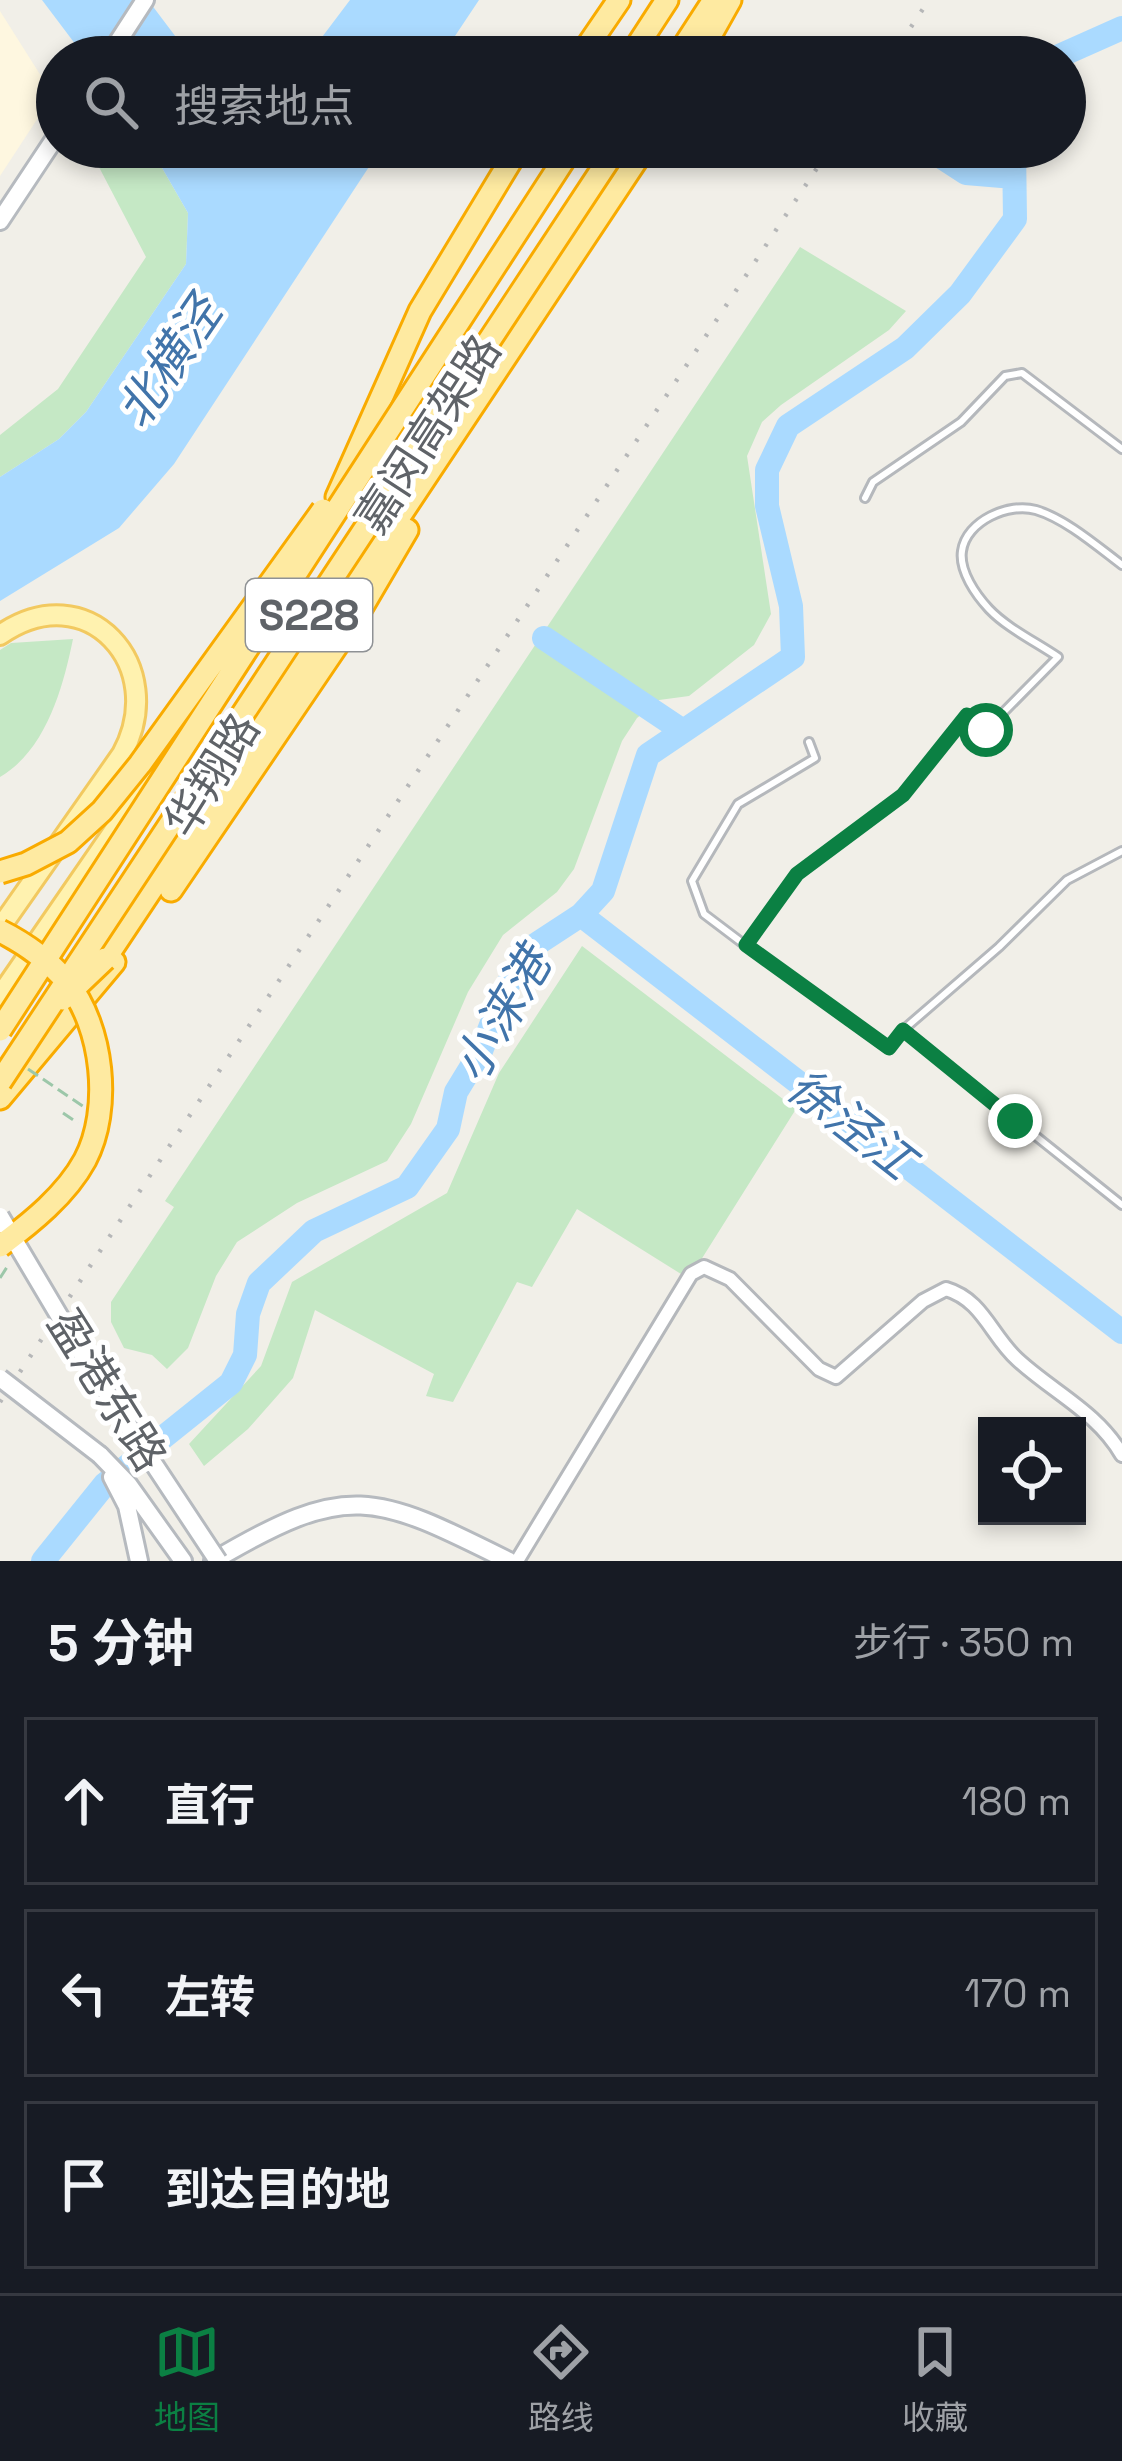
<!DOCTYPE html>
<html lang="zh">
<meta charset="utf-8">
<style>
:root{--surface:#171b24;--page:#242831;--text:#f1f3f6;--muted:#9ea1a6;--line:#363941;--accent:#0b8043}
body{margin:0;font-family:"Space Grotesk","Noto Sans SC",sans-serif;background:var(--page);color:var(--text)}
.controls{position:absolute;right:36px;bottom:36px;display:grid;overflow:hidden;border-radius:0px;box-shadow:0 6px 18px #0003}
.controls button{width:108px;height:108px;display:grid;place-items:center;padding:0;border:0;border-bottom:3px solid var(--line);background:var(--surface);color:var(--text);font:60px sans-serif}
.stop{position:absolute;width:36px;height:36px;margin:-27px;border:9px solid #0b8043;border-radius:50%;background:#fff}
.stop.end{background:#0b8043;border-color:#fff;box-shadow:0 3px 12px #0008}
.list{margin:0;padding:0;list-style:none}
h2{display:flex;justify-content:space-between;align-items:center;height:156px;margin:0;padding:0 48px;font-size:51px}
h2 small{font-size:39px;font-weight:400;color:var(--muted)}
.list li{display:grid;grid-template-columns:78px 1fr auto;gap:36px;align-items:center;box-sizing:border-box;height:168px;margin:0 24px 24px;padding:0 24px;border:3px solid var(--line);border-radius:0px}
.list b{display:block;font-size:45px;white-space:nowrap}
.list em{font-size:39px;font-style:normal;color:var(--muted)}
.icon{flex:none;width:66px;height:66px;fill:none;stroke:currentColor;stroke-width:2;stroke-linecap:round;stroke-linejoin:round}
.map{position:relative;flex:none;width:1122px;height:1561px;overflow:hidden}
.search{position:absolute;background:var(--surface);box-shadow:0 6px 18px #0003;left:36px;right:36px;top:36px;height:132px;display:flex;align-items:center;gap:30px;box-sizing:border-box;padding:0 42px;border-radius:66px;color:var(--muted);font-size:45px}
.sheet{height:732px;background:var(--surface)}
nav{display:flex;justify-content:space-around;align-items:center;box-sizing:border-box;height:168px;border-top:3px solid var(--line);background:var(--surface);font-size:33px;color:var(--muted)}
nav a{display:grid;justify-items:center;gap:6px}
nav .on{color:var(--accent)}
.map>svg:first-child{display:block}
.commercial{fill:#fef7e0}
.green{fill:#c5e8c5}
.water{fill:#aadaff}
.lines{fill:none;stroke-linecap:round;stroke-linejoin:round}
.river{stroke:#aadaff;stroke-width:24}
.service-casing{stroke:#b5b8bc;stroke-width:12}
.minor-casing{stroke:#b5b8bc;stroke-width:18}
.secondary-casing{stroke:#b6babf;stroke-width:22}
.primary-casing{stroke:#f2c960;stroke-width:24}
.trunk-casing{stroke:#f9ab00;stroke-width:27}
.path{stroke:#9cc7a9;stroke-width:3;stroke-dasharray:12 6;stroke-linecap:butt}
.service{stroke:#fff;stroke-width:6}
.minor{stroke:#fff;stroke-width:12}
.secondary{stroke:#fff;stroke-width:16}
.primary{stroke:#fff2af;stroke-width:18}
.trunk{stroke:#feeaa1;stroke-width:21}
.rail{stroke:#b6b7b8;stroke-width:4.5;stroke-dasharray:3 15;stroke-linecap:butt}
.secondary-bridge-casing{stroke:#b6babf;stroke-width:22;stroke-linecap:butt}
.trunk-bridge-casing{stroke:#f9ab00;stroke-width:27;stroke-linecap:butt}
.path-bridge{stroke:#9cc7a9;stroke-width:3;stroke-dasharray:12 6;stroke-linecap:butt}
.secondary-bridge{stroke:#fff;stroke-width:16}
.trunk-bridge{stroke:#feeaa1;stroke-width:21}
.route{stroke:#0b8043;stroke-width:15}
.labels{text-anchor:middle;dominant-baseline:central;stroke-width:10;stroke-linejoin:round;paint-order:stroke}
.shield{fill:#fff;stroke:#8f9295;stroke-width:3}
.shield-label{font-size:42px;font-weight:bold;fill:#5f6368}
.street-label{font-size:45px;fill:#5f6368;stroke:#fff}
.water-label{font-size:48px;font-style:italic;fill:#4174aa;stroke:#fff}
</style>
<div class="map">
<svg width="1122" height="1561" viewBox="0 0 1122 1561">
<rect width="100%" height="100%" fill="#f1efe8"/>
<path class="commercial" d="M0,11L53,95L0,176Z"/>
<path class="green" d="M150,147L188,213L186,264L86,412L59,439L0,477V435L58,389L146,257L89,148Z
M800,247L906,311L889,330L781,405L762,422L747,456L771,614L754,645L689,696L659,700L637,718L622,741L574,869L557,892L503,935L468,992L411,1124L387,1161L297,1203L237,1242L216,1276L188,1348L167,1369L152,1355L124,1348L111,1322V1302L174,1207L165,1201Z
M73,639C63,688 46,750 0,777V650L11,643Z
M582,946L796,1109L689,1279L577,1209L532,1287L517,1282L453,1402L426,1396L434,1374L315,1310L293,1378L248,1429L204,1466L189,1444L261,1366L292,1282L447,1193L499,1073Z"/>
<path class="water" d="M42,0H148L191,57H85Z
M350,0H479L441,57H307Z
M150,147H382L174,464L119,528L0,601V477L59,439L86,412L186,264L188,213Z"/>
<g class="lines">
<path class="river" d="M1057,57L1122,28
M926,147L966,173L1014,177
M544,638L683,731
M581,915L1122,1332
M43,1561L105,1484L231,1383L245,1355L248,1314L259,1283L314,1231L407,1187L448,1129L456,1092L481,1051L505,989L529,949L581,915L603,891L648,755L793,657L791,606L767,506V470L788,426L905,348L960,294L1015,219L1014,147"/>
<defs>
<path id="service" d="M865,498L873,482L961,422L1005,376L1022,373L1122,449
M809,742L815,758L738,804L692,881L704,914L745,945L797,874L903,795L967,715L986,730L1058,657C1036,642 1007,628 989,609C976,595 959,571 962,551C966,521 1009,502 1036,510C1066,519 1098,547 1122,565
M745,945L889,1049L903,1030L999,947L1067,880L1122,851
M903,1030L1122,1205"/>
<path id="minor" d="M517,1561L691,1274L704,1267L730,1279L819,1369L836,1377L923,1301L946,1289C983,1300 991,1336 1018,1360C1054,1393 1097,1412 1122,1455"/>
<path id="secondary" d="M108,57L145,0
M0,221L57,135
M100,1455L128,1484L183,1561
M112,1477L127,1506L139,1561
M213,1561C348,1481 373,1493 509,1561"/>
<path id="primary" d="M0,635C87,574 170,666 122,754L0,928
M0,996L164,758"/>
<path id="trunk" d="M580,57L619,0
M630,57L667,0
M677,57L714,0
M698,57L730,0
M337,497L420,311L519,147
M171,890L356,617L407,530
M105,959L645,147
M0,1098L114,962"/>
</defs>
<use href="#service" class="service-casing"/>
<use href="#minor" class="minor-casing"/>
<use href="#secondary" class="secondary-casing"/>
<use href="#primary" class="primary-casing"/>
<use href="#trunk" class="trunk-casing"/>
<path class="path" d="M63,1113L78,1123"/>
<use href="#service" class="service"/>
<use href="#minor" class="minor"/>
<use href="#secondary" class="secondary"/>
<use href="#primary" class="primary"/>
<use href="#trunk" class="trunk"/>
<path class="rail" d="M891,57L929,0
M0,1402L831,147"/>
<defs>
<path id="secondary-bridge" d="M0,1216L89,1366L218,1561
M0,1378L100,1455"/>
<path id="trunk-bridge" d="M0,872L26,864L68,842L102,811L140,764L323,510
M0,931C24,943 49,961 67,982C103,1027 112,1109 85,1160C66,1195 31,1223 0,1246
M63,999L105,959
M0,1030L572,147
M0,1082L617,147"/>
</defs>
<use href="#secondary-bridge" class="secondary-bridge-casing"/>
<use href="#trunk-bridge" class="trunk-bridge-casing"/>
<path class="path-bridge" d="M28,1069L84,1107
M0,1278L9,1264"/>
<use href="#secondary-bridge" class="secondary-bridge"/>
<use href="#trunk-bridge" class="trunk-bridge"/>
</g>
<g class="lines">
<path class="route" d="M986,730L967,715L903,795L797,874L746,945L889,1048L903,1030L1015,1121"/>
</g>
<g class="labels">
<rect class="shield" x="246" y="579" width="126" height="72" rx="9"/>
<g class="shield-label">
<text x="309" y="615">S228</text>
</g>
<g class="street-label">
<text transform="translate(428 434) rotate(-57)">嘉闵高架路</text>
<text transform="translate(212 775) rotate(-58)">华翔路</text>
<text transform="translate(107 1390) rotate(58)">盈港东路</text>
</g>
<g class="water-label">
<text transform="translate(169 362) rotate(-56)">北横泾</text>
<text transform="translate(502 1015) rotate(-60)">小涞港</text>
<text transform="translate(851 1124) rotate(38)">徐泾江</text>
</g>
</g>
</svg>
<div class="controls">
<button><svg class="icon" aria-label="locate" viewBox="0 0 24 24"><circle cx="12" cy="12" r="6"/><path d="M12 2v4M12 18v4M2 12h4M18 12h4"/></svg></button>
</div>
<div class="stop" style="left:986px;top:730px"></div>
<div class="stop end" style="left:1015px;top:1121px"></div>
<div class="search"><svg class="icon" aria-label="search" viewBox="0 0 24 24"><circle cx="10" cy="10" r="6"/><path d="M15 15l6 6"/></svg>搜索地点</div>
</div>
<section class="sheet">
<h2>5 分钟<small>步行 · 350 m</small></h2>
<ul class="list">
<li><svg class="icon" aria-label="ahead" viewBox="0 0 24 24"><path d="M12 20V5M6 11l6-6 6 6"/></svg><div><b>直行</b></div><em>180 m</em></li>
<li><svg class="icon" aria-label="left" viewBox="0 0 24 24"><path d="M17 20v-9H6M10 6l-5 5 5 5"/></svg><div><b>左转</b></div><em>170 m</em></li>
<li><svg class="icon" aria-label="arrive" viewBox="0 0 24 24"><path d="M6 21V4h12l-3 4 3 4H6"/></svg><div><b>到达目的地</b></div></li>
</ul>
</section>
<nav>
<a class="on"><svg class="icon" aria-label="map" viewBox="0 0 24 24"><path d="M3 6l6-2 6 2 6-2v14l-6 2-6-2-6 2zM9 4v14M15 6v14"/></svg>地图</a>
<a><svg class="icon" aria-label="directions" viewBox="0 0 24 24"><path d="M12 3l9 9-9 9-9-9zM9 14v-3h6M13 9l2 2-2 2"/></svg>路线</a>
<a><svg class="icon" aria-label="saved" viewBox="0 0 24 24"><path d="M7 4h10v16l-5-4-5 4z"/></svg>收藏</a>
</nav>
